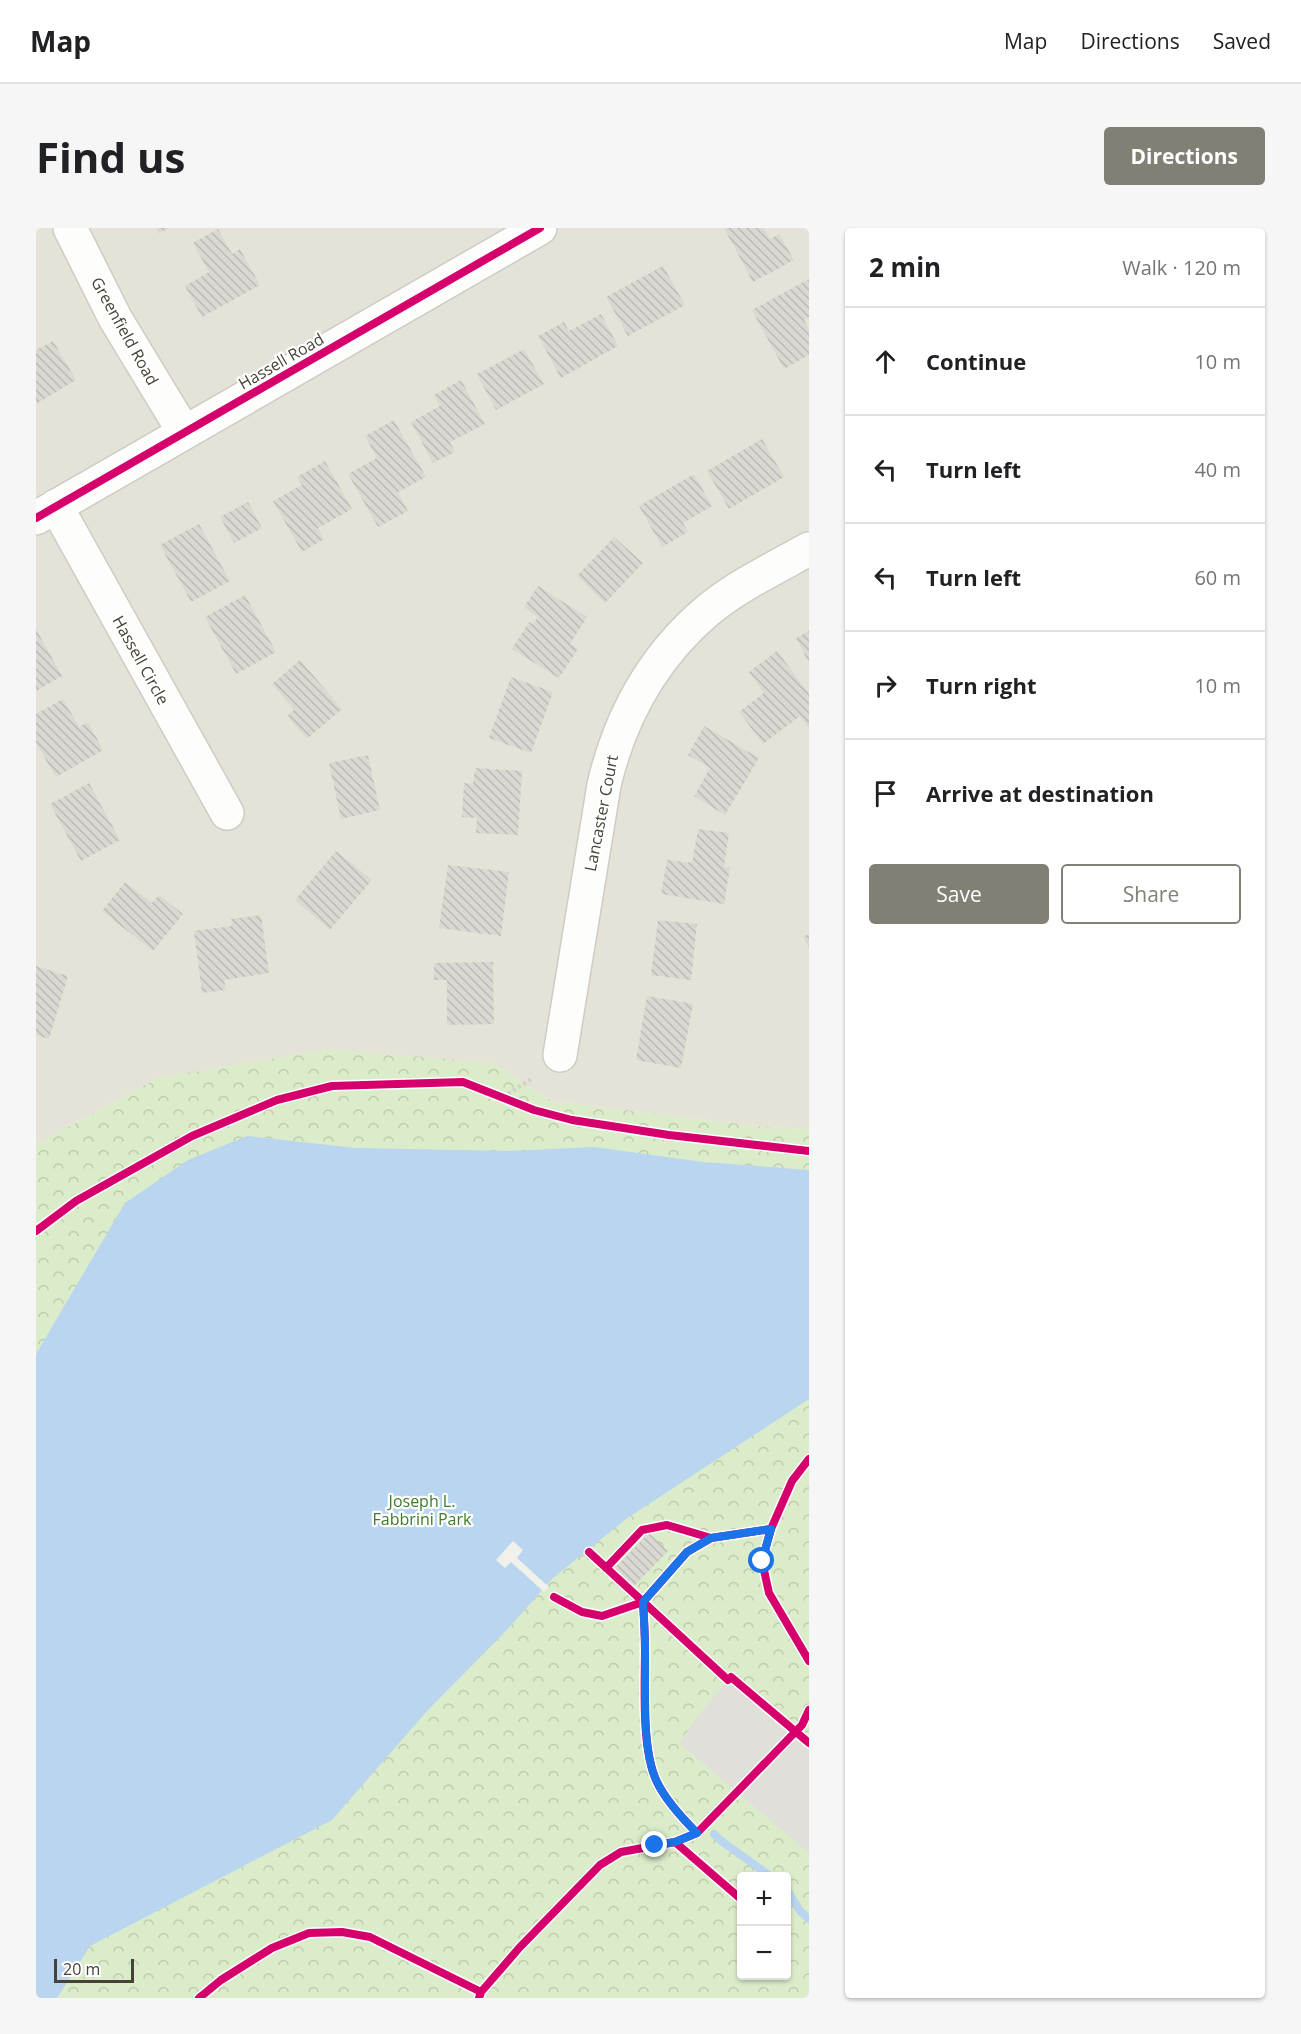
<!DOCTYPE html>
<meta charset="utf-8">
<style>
:root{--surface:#fff;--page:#f6f6f6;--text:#202124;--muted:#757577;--line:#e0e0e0;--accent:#827f75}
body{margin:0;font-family:"Open Sans",sans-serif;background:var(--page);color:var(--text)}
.controls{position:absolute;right:18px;bottom:18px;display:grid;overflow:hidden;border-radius:6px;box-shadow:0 2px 4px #0004}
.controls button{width:54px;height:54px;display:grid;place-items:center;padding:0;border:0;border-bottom:2px solid var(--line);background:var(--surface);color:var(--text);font:30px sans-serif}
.scale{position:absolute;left:18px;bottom:15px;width:80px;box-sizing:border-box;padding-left:6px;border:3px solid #474236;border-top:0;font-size:16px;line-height:21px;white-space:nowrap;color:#474236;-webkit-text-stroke:4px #fff;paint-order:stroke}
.stop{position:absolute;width:18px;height:18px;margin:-14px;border:4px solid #1a73e8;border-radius:50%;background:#fff}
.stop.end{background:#1a73e8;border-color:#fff;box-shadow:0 2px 6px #0008}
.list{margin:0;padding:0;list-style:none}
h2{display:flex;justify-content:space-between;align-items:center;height:78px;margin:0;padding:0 24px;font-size:26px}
h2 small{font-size:20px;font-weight:400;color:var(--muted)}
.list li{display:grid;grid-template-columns:39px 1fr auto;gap:18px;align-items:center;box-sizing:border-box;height:108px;padding:0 24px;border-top:2px solid var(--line)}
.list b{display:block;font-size:22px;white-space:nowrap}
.list em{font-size:20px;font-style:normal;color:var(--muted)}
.actions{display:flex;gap:12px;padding:18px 24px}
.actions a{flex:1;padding:14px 0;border:2px solid var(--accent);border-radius:6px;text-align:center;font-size:21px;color:var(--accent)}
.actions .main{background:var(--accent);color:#fff}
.icon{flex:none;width:33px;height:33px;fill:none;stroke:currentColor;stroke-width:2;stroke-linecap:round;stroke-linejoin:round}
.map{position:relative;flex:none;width:773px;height:1770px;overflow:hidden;border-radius:6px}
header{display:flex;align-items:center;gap:36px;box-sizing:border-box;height:84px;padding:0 30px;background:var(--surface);border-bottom:2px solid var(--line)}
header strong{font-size:28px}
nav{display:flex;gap:33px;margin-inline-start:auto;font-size:21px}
.intro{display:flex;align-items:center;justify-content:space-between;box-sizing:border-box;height:144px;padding:0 36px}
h1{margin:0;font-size:42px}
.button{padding:15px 27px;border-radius:6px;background:var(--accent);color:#fff;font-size:21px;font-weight:700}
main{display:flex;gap:36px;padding:0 36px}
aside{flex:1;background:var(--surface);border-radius:6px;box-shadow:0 2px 4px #0004}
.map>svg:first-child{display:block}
.residential{fill:#e5e2d7}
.forest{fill:url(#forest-crowns);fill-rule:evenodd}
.parking{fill:#e0dfda}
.water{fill:#bad5ef}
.pier{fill:#f1f0ea}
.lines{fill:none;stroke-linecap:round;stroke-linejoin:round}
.stream{stroke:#bad5ef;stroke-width:8}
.building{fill:url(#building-back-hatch)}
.minor-casing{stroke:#cdccc6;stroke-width:36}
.path{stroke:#d1d0ca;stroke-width:4;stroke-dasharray:3 3;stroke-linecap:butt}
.minor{stroke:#fdfdfc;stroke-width:33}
.cycleway-casing{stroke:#fff;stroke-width:11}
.cycleway{stroke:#d6006c;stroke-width:8}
.route{stroke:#1a73e8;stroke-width:8}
.labels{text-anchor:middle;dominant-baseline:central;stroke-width:4.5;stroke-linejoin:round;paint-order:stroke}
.street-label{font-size:16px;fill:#474236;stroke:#fff}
.park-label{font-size:16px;fill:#3e7a28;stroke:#fff}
</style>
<header>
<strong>Map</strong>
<nav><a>Map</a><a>Directions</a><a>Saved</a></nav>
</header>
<div class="intro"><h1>Find us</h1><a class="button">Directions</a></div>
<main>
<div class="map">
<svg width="773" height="1770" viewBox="0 0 773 1770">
<defs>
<pattern id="forest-crowns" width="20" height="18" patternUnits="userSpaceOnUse" patternTransform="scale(1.5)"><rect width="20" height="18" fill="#dbecca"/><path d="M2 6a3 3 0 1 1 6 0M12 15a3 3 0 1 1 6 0" fill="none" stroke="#bdccae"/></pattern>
<pattern id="building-back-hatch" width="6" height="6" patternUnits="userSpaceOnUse" patternTransform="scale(1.5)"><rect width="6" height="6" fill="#dad8d2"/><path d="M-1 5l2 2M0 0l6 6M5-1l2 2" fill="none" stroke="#bcbbb5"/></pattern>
</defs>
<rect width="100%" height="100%" fill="#f1f0ea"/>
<path class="residential" d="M0,0H773V901L729,899L515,873L457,835L122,850L0,917Z"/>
<path class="forest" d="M294,821L457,835L515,873L729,899L773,901V1770H0V917L122,850ZM706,1648H750V1748H706Z"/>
<path class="parking" d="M692,1452L773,1522V1625L643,1515L669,1479Z"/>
<path class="water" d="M211,908L319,920L473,923L558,919L667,934L773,942V1171L590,1291L517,1350L468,1405L391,1483L296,1592L54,1718L21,1770H0V1126L89,975L152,932Z"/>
<path class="pier" d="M477,1313L487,1322L481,1330L513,1359L508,1364L475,1334L469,1340L460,1332Z"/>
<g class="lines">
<path class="stream" d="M678,1606L684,1612L734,1648
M750,1660L764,1683L773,1691"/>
</g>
<path class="building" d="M120,0H133L123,5Z
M688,0H728L734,11L743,6L758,32L717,54Z
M182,1L196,26L204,21L224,57L166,89L149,58L173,44L157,15Z
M627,38L649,77L592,108L570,69Z
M773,51V89L768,92L773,101V127L748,141L716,82Z
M565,86L582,118L525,150L502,108L528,94L533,103Z
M17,113L40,152L0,176V122Z
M488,121L508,156L460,182L441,146Z
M425,152L449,196L414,214L419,224L397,235L375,194L404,178L398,167Z
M358,192L390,249L362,264L372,283L342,299L312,246L341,230L329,208Z
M726,211L748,249L693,281L671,243Z
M289,233L316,281L282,300L288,311L266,324L237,273L266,257L261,249Z
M658,246L676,278L647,295L652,304L626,319L603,278Z
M212,274L226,300L198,315L184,289Z
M163,296L194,353L155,374L124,317Z
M578,309L607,335L569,375L541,348Z
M502,358L551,389L534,416L542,421L523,450L476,421L493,394L497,396L502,389L488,379Z
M209,367L240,424L200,446L169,389Z
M0,401L26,448L0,463Z
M773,403V435L760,410Z
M741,423L773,466V501L764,488L727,516L703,484L728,465L713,444Z
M264,432L306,481L271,511L251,488L258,482L236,456Z
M475,449L517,464L495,525L453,510Z
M27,471L43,499L52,494L67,522L20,549L0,515V486Z
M668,498L723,530L689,587L658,568L674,540L652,527Z
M332,527L344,582L305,591L293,535Z
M439,540L486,543L482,607L440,605L441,590L426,589L428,555L437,556Z
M53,555L84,612L45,633L14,576Z
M662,601L693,605L688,639L694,640L688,676L625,666L631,632L656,635Z
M300,623L336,652L294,702L259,672Z
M412,637L473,644L465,708L403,700Z
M89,654L116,675L123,667L147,686L117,723L66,683Z
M225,687L233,745L188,752L190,762L166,765L158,703L196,698L195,691Z
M622,692L661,696L655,752L615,747Z
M773,706V719L767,709Z
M457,734L458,796L411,797V752H398V735Z
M0,738L32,748L13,811L0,807Z
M611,768L657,776L645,840L600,832Z
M613,1305L632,1323L598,1358L579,1340Z"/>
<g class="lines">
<defs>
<path id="minor" d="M34,0L79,90L148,204
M20,278L191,585
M0,290L504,0
M524,827L568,557C584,489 617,429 671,383C701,358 739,340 773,321"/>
</defs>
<use href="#minor" class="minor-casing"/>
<path class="path" d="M467,869L497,850"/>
<use href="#minor" class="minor"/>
<defs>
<path id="cycleway" d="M0,290L504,0
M0,1003L40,973L156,908L241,872L296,858L427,854L498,882L536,892L633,907L773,923
M773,1231L756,1253L735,1301L726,1333L733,1365L773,1433
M553,1324L692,1452L695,1449L773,1515
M570,1340L606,1302L631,1297L675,1310
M518,1369L546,1384L566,1388L607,1374L651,1324L675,1310L735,1301
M607,1374C608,1390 609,1405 609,1421C609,1457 605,1521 621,1554C630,1573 646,1590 661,1605
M639,1614L706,1672
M163,1770L185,1752L236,1720L273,1705L306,1704L334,1709L445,1764
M443,1770L445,1764L484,1719L564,1637L585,1624L639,1614L661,1605L766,1497L773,1482"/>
</defs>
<use href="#cycleway" class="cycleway-casing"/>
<use href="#cycleway" class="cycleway"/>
</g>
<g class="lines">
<path class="route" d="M619,1617L639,1614L661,1605C646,1590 630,1573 621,1554C605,1522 610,1457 609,1421C609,1405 608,1390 607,1374L651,1324L675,1310L735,1301L726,1333"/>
</g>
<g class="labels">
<g class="street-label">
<text transform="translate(89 103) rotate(61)">Greenfield Road</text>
<text transform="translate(245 133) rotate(-30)">Hassell Road</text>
<text transform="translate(105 432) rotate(61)">Hassell Circle</text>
<text transform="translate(565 585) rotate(-79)">Lancaster Court</text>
</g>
<g class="park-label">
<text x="386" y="1273">Joseph L.<tspan x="386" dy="18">Fabbrini Park</tspan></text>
</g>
</g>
</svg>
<div class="controls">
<button>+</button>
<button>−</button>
</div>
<div class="scale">20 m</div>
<div class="stop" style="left:726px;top:1333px"></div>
<div class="stop end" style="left:619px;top:1617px"></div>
</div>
<aside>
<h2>2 min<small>Walk · 120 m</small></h2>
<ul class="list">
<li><svg class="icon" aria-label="ahead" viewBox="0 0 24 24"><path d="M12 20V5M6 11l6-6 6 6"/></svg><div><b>Continue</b></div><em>10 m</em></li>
<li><svg class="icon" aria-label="left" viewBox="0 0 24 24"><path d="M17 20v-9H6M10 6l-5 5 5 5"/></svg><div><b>Turn left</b></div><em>40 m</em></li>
<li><svg class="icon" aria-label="left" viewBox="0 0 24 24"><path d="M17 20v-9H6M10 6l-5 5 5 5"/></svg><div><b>Turn left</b></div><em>60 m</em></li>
<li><svg class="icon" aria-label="right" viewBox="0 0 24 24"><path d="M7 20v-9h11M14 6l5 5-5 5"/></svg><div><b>Turn right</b></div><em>10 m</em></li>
<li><svg class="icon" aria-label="arrive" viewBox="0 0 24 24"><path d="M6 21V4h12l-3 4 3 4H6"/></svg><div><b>Arrive at destination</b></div></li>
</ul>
<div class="actions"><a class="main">Save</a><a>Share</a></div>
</aside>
</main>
